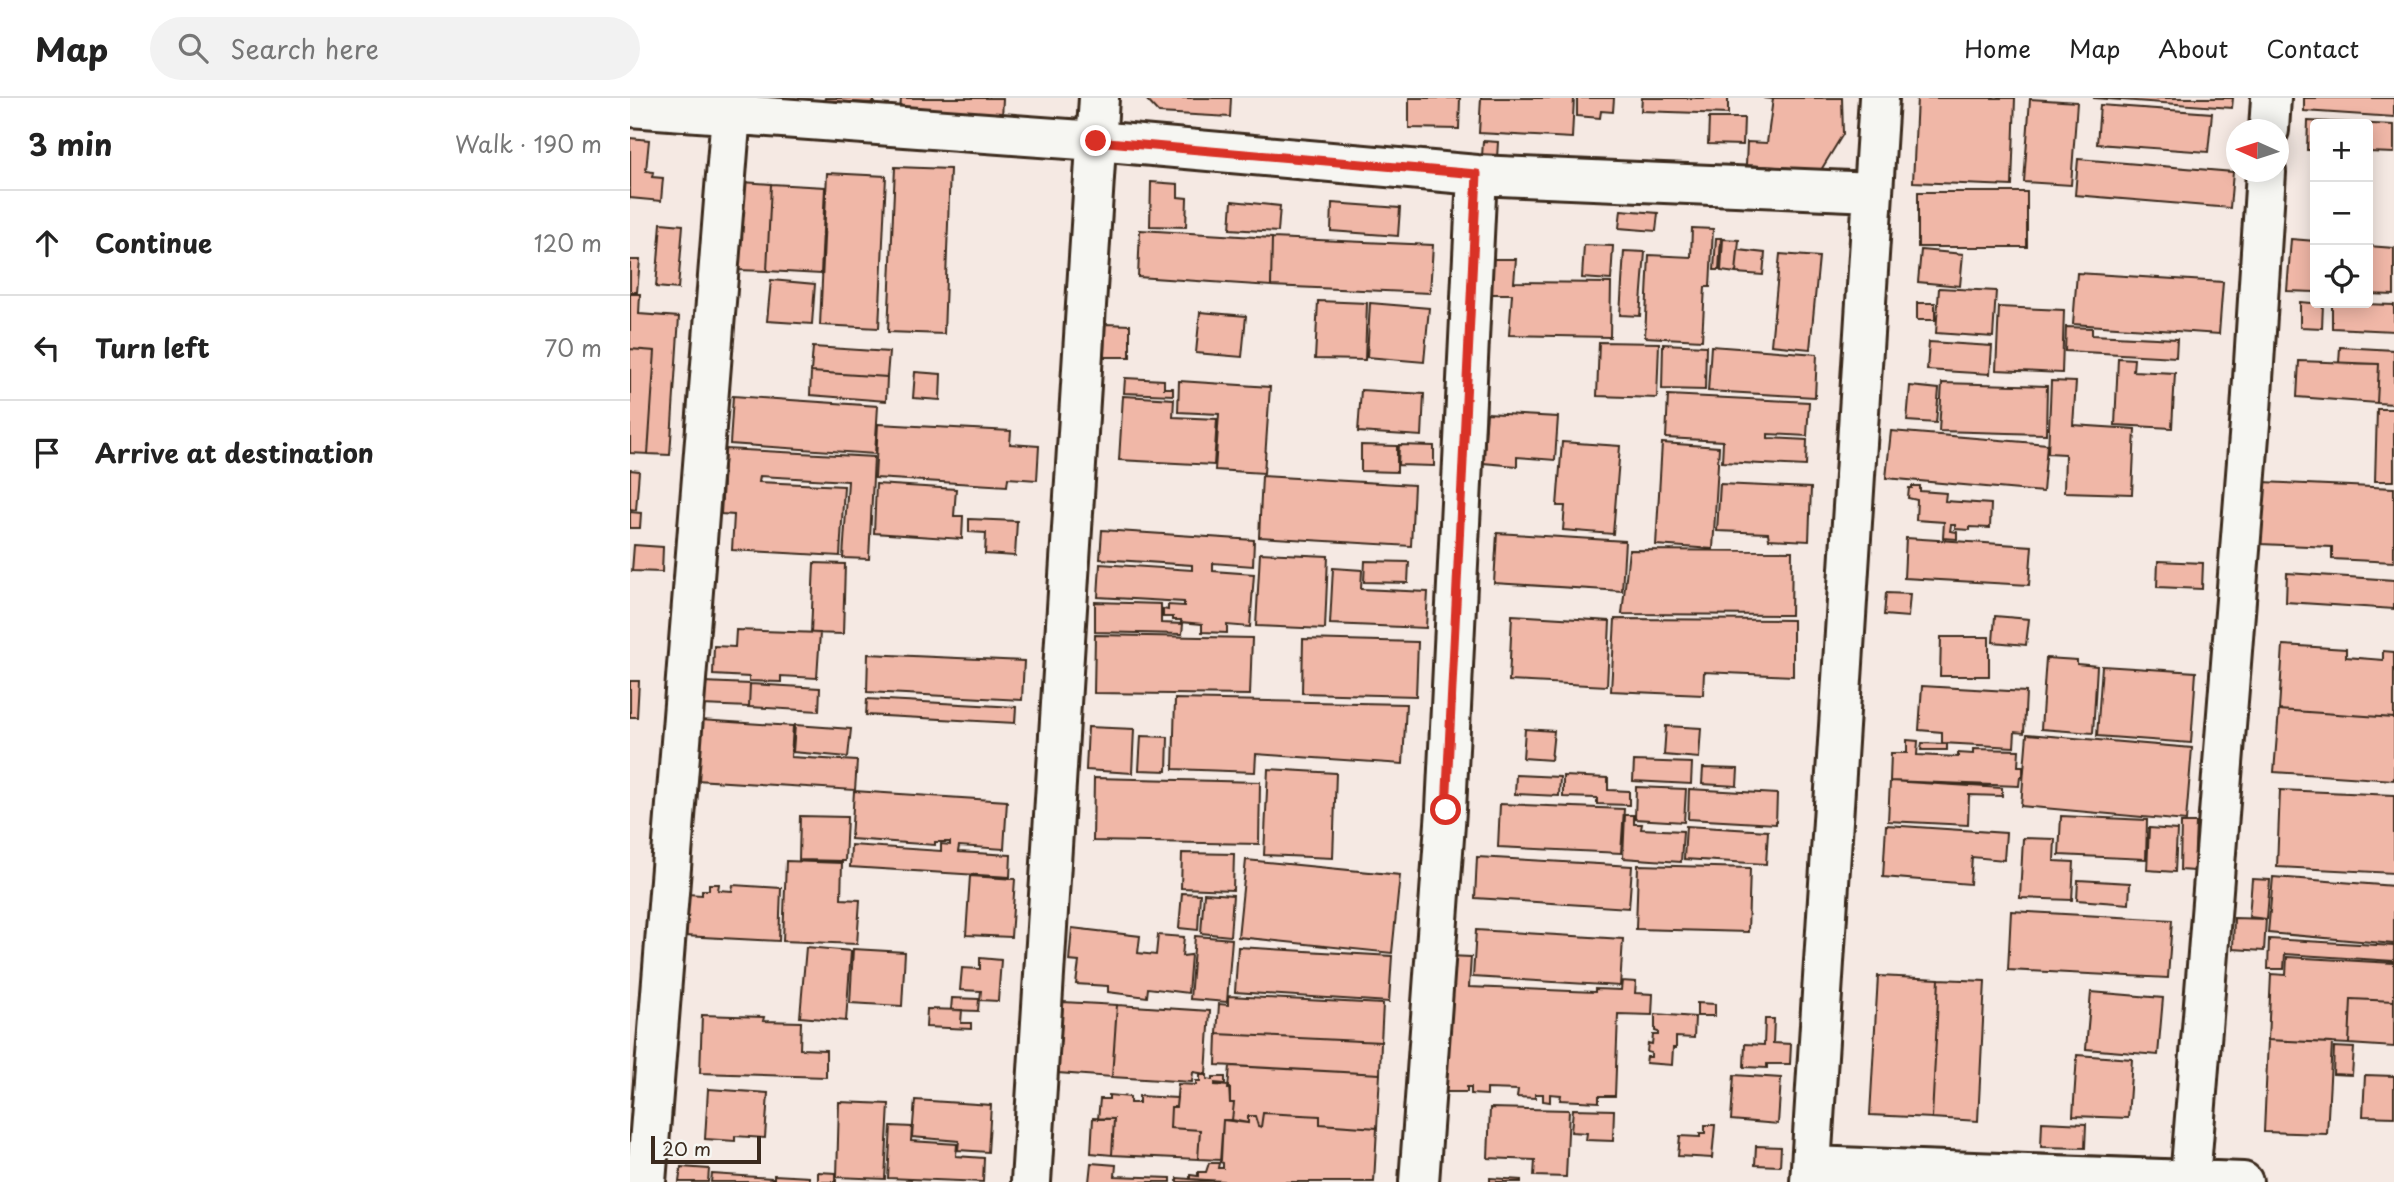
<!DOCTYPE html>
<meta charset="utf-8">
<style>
:root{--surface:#fff;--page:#f2f2f2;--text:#222;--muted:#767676;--line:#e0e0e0}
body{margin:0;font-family:"Playpen Sans",sans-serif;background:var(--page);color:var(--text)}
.controls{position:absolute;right:21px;top:21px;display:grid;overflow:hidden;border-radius:7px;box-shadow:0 4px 18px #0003}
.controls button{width:63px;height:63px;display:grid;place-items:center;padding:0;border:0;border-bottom:2px solid var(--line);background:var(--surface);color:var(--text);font:35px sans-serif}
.compass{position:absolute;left:1596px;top:21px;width:63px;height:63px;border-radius:50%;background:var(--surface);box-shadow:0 4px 18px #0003;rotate:273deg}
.scale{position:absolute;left:21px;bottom:18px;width:110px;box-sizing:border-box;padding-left:7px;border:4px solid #3b2a1e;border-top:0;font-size:19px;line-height:24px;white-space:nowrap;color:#3b2a1e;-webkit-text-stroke:5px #f6f6f2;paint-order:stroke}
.stop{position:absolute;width:21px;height:21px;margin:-16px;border:5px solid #d93025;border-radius:50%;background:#fff}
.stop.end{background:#d93025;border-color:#fff;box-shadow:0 2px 7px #0008}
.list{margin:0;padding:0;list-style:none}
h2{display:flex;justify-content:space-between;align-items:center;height:91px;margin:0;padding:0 28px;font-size:30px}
h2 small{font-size:23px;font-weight:400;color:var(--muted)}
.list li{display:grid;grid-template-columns:46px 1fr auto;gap:21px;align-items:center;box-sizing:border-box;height:105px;padding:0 28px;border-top:2px solid var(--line)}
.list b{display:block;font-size:26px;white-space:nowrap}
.list em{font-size:23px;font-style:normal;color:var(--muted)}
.icon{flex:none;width:38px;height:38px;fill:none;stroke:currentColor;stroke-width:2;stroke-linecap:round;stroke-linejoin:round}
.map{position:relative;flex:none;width:1764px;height:1084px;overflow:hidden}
header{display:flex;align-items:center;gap:42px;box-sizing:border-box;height:98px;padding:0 35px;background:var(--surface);border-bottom:2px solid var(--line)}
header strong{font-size:33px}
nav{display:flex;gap:38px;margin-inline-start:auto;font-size:24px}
.search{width:490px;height:63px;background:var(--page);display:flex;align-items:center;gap:18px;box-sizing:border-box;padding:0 24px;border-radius:38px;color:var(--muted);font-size:26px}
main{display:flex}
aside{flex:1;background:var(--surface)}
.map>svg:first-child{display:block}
.building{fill:#f0b7a7;stroke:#3b2a1e;stroke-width:2}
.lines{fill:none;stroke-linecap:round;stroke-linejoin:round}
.minor-casing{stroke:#3b2a1e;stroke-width:44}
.minor{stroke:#f6f6f2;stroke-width:38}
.route{stroke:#d93025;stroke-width:9}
</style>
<header>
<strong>Map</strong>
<div class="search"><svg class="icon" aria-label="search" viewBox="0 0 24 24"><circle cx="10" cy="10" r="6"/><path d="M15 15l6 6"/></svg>Search here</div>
<nav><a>Home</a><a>Map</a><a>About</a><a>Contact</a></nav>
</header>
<main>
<aside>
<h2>3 min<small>Walk · 190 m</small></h2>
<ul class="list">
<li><svg class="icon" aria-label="ahead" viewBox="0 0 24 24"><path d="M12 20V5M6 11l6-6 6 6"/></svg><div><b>Continue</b></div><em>120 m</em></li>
<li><svg class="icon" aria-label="left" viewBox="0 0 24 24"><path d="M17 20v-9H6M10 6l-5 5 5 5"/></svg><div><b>Turn left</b></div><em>70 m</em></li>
<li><svg class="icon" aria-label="arrive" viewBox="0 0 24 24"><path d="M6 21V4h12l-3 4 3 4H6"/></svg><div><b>Arrive at destination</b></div></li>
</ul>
</aside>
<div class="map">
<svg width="1764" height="1084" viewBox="0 0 1764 1084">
<rect width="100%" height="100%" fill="#f5e9e3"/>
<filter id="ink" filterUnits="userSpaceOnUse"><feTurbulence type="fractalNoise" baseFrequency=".0143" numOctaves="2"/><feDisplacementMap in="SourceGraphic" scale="14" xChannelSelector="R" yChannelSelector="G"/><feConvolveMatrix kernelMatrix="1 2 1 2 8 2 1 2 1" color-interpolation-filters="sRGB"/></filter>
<g filter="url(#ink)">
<path class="building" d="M195,0H244V5L194,3Z
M271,0H373L372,21L270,15Z
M515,0H601L600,19L529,15Z
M779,0H830L829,31L779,30Z
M851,0H944L942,40L849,35Z
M947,0H984L983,14L971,13L970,20L947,18Z
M1012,0H1098V16L1011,13Z
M1133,0H1212L1213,36L1191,72L1116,67L1117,44L1137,45L1143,1Z
M1287,0H1385L1382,88L1283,84Z
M1463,0H1603L1602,10Z
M1674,0H1764V19L1674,13Z
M1400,1L1447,4L1441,87L1394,84Z
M1470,7L1582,15L1578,54L1467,46Z
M1079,20H1114L1113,47L1078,46Z
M1678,23L1764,27V55L1738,54V26H1685V52H1677Z
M0,40L19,42L16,73L23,74L22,79L33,80L31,103L0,100Z
M853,43L868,44L867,60L852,59Z
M1448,61L1603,74L1600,110L1445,97Z
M265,69L320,71L314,236L258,234Z
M197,75L256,78L249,230L190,227Z
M112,84L141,86L137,173L107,172Z
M521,84L548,86V99L557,100L556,129L520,128Z
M141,86L195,89L191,176L137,173Z
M1288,94H1397V149H1288Z
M602,103L650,108L648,134L600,131Z
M702,105L770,110L768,138L701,133Z
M991,112L1028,115L1026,133L989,130Z
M31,125L53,127L48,191L26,189Z
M1062,130L1083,131L1080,189H1075L1072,242L1015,239L1019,157L1061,159Z
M510,132L642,140L641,188L508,179Z
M642,140L803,147L800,195L641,188Z
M1086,140H1091L1089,172H1084Z
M1093,141L1109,142L1106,175L1091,173Z
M1661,141L1685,143V194L1657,193Z
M954,147L983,148L981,182L952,180Z
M1738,148L1764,150V197L1738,196Z
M1108,152L1135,155L1133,177L1106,175Z
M1291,152L1333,156L1330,188L1288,184Z
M994,153L1015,154L1010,218L990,217Z
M1150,156L1189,159L1180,251L1141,247Z
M862,161H886L884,184L981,185L980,239L879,237L882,196H860Z
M0,162H10L7,194H0Z
M1447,175L1593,184L1589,236L1443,226Z
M141,182L185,186L182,226L137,223Z
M1309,190L1366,193L1363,239L1306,235Z
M0,196H10L9,216L49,219L40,357L18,356L25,253L0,251Z
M688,203L737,205L735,262L685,261Z
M1670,204L1693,206L1692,230L1670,229Z
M740,205L799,210L794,264L737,259Z
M1287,205H1305V222H1287Z
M1702,205L1764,207V233L1702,230Z
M1369,209L1434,212L1432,275L1366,272Z
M570,214L616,218L612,259L566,255Z
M475,226L500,227V259H474Z
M1436,229L1462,230V237L1547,241L1546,259L1435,253Z
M969,244L1029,245L1027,300L967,298Z
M1299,244L1362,248L1360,276L1297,272Z
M1033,246L1076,248L1075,292L1032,291Z
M1081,248L1187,256L1185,299L1078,293Z
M183,249L259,254L257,279L181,274Z
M1710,249L1764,252V306L1747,305L1749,266L1709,265Z
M0,251L25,253L18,356L0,355Z
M1488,260L1504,261L1503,273L1545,275L1542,330L1485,327Z
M1669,263L1749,266L1747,305L1667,299Z
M181,274L257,279L256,303L180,297Z
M285,274L311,276L310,302L283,300Z
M495,280L534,282V290H543V297L494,295Z
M549,283L640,289L634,375L585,372L589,316L548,314Z
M1421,283L1446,284L1443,327L1505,331L1502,396L1434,394L1435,356L1418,355Z
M1312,285L1417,288L1416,336L1309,333Z
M1280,288L1309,291L1306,325L1277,323Z
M731,292L794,296L792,338L728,334Z
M1038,297L1179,304L1177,338L1138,336V340L1177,342L1176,368L1092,364L1093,343L1036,340Z
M103,298L248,308L245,356L100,346Z
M493,298L544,301L543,319L587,321L584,367L489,362Z
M1747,311H1764V383H1745Z
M857,315L928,319L925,362L887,359V368L853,365Z
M248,326L381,333L380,346L409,348L407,382L378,380L377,388L245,380Z
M1261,333L1417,346L1413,394L1256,380Z
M932,344L990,348L983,436L933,432L935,408H927Z
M1032,345L1089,349L1083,451L1026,447Z
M731,347L767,348V374L731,373Z
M769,347L804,348V368L768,367Z
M95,351L244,359L239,461L213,460L218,383L130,378L129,384L214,388L210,458L102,452L104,417L91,416Z
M0,372L9,373L6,412L0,411Z
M632,378L784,387L781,448L629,439Z
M1633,384L1764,390V464L1702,461V449L1630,446Z
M246,386L326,391L324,418H333L332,441L244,435Z
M1090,386L1181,390L1179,443L1139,441L1138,435L1087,433Z
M1282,388H1290V393L1316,395L1315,403L1361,406L1360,430L1340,429V432L1325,431V427H1321L1320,433L1327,434V441L1313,440L1314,424L1286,422L1287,402L1278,400L1279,390H1282Z
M0,414L11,415L10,430H0Z
M339,421L387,423L385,458L355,456L356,435L339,434Z
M472,432L624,442L623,468L583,465V473L624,476L620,529L597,527V535L572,534V526L551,524V522H543V519H533V511L538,512V507L554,508V504L468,499L470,466L562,472V467L470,461Z
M867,435L995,443L992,493L864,485Z
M1276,440L1402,448L1399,487L1274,480Z
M4,447L33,449L32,474L2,473Z
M999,452L1162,453L1161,517L992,516Z
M630,455L698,458L695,531L626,528Z
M735,463L779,464L778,485L734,484Z
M1528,463L1573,465L1572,491L1527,489Z
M184,465L215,466L213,536L181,535Z
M703,470L732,472L731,491L798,494L796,530L700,526Z
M1657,475L1764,482V511L1656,504Z
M1256,495L1280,496L1278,519L1254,517Z
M465,504L531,506V525L553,526L552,536L465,534Z
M882,517L980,523L977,588L879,583Z
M1365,518L1399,521L1396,547L1363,544Z
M985,521L1163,522V578L1074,574L1073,597L981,593Z
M106,532L190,535L187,580L151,578V584L119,583V579L83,577L84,548L105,549Z
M465,537L622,540L620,597L464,595Z
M1311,539H1359V578H1310Z
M673,541L788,544L786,598L672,595Z
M1653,547L1716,551V559L1753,562V553L1764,554V620L1649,612Z
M238,556L394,563L392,602L237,594Z
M1416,560L1447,562V566L1467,568L1463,635L1411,631Z
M1472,568L1566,574L1561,645L1467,638Z
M0,583H9L7,619H0Z
M73,584L120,586L119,609L72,607Z
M120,586L190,590L189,613L119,609Z
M1292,588L1396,594L1394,635L1385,634L1384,649L1312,645V634L1289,632Z
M237,601L386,609L385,625L236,617Z
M545,601L776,606L773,666L626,656L625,674L543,671Z
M1649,612L1764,620V682L1644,674Z
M70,622L163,628L161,659L227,663L225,692L66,682Z
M165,627L221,631L218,659L163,654Z
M1036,628L1071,630L1069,660L1034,657Z
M458,629L504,631L502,675L456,672Z
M895,631L924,633L921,662L893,660Z
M1397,636L1562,650L1556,723L1391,708Z
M511,638L538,639L537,673L509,672Z
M1277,642L1288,643L1287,657L1328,659V655L1343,656V651L1389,652L1388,668H1393V679H1390L1389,688L1260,683L1261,655H1277Z
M1292,645L1317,646V652H1291Z
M1004,663L1062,665L1061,686L1003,683Z
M1073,670L1108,671L1107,688L1072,686Z
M638,671L706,675L703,760L634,757Z
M886,677L930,679L929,698L885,696Z
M933,678L978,680V692L999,693V707L967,706V700L933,699Z
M464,680L630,684L629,746L463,743Z
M1260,683L1372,690V698L1339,697L1338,727L1258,723Z
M1006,689L1056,691L1054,724L1005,721Z
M1059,691L1147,696L1146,726L1058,721Z
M1650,692L1764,697V775L1647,769Z
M224,693L377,703L374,751L329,748L328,754L381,757L380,779L220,769L221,747L311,753V746L320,747V744H305V747L221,741Z
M870,706L994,711L991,755L868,749Z
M995,717H1004V726H1012L1011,731L1053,733L1051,764L993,760Z
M170,718L217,719L215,763L169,762Z
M1431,718L1517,722L1516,761L1429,757Z
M1551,725H1566L1564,773L1550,772Z
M1256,727L1376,735L1374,762L1342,759L1340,786L1253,779Z
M1056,728L1138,733L1136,766L1054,761Z
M1519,730L1547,732L1545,774L1517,772Z
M1393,740L1425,741L1424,763L1444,764L1442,802L1390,800Z
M552,755L604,756L603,792L551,790Z
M847,759L1002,768L999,810L845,800Z
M616,762L770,777L762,855L608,839Z
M156,763L212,765L211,801L230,802L227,846L153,843Z
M1008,767L1120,770L1118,834L1006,831Z
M340,778L385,781L381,839L336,837Z
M1643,779L1764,788V846L1638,835Z
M1622,781L1640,782L1637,821L1619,819Z
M1448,782L1500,785L1499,806L1447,802Z
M79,786H89L88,792L102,793L103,787L151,790L149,843L54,838L57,796L72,797V792H79Z
M552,795L570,796L568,832L549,830Z
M574,795L603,797L600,838L571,835Z
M1381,813L1542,822L1538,880L1378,872Z
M1604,820L1636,821L1634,853L1603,851Z
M442,830L510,838L508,855L526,857L528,837L554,839L552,858L561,857L558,895L518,890L517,899L478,894V888L446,886L449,864L439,863Z
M846,832L993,841L990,888L843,879Z
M565,838L602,841L597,904L560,901Z
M1639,841L1764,848V863L1655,856L1654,871H1638Z
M176,849L221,853L216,923L170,919Z
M608,849L762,858L759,904L605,894Z
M223,851L275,854L272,908L220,905Z
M819,858L841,859L839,889L965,894V891L991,892L992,883L1006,884L1005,895L1023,896L1022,917L988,916L985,998H969V1004L930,1002L931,997L920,996V1004L913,1003V996H905V1000L887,999L888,992L857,991V997L841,996V989H837V994H814Z
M1657,859L1764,865V903L1721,901L1719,946L1638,942L1641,876L1656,877Z
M350,860L371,862L368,903L350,902L351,893L330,892L332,870L350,871Z
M1248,878L1309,881L1302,1020L1240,1017Z
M1309,881L1355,883L1348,1023L1302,1020Z
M1461,894L1533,900L1528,957L1456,951Z
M598,898L753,906L751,944L587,936L589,906L598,907Z
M322,900L349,901L348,913L321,912Z
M1721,901L1764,903V949L1719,946Z
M433,904L487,907L482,979L428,975Z
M1067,905L1085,906V918H1067Z
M487,907L580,913L576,976L563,974L562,984L482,979Z
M297,911L332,912L331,925H341V931L296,929Z
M1025,916L1065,919L1064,940L1046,939V950H1043L1042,967L1016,965L1017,959H1021V955L1017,954L1018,945L1022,946L1023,937H1028V934L1025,933Z
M72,917L134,919L133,923L171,924L170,951L196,952V979L70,975Z
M1135,921H1144L1143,945L1161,946L1160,966H1137V970L1114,969L1115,946L1134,947Z
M587,936L751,944L750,976L586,967Z
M1638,942L1702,945L1697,1036L1634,1034Z
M1704,949L1724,950L1722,977L1703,976Z
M1447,957L1502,961L1498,1020L1443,1018Z
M600,968L750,976L747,1030L690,1026V1018L633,1015L631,1029L628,1028L625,1018H618V1025L602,1022L604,1005H600V991H598Z
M570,977H577V981L583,982V979H595V986L585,985V987L599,988L600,1005H604L602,1022H593L591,1062L568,1061L570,1032L540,1030L541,1009H546L548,986L566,987V983H570Z
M1104,977L1151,980L1148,1026L1101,1022Z
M1735,977L1764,978V1019L1733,1018Z
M78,991L138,995L135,1040L105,1038V1043L75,1041Z
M479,997L500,999V1005H509V998L547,1000L546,1009H541L540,1030L570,1032L568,1061L482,1057L484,1021H468L470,1001H479Z
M285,1002L361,1007L358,1054L328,1052L329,1043L282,1039Z
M209,1004L259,1006L255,1081L207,1079Z
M860,1010L939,1012L936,1079L904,1078L905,1062L858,1060Z
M943,1011L984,1012L983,1043L956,1042L957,1035L941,1034Z
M633,1015L690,1018V1026L747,1030L744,1084H594L560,1081V1077L568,1078V1074H576L579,1065H589L588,1070H593V1065L590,1064L593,1022L618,1025V1018H625L628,1028L631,1029Z
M463,1020L484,1021L482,1057L461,1055Z
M1412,1024L1456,1026L1455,1050L1411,1049Z
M1075,1027H1085L1082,1060L1048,1058L1050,1038L1070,1039V1035H1075Z
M261,1028L282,1029L281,1043L327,1046L326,1058L354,1060L353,1084L258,1080Z
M1126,1048L1151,1049L1150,1068L1125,1067Z
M461,1065L486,1067L485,1078L541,1080V1084H459Z
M51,1069L79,1071L78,1084H49Z
M188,1074L206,1075V1084H188Z
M82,1076L142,1080V1084H81Z
M144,1077L179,1079V1084H144Z
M547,1080L560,1081L594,1083L547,1084Z
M860,1080L891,1082V1084H860Z"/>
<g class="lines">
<defs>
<path id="minor" d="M0,9L466,43L847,77L1243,94
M1639,32L1641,0
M1181,1068L1613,1084
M1560,1082L1621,313L1636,74
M16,1084L101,15
M401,1084L469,0
M789,1084L816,712L847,77
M1180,1084L1249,0"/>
</defs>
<use href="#minor" class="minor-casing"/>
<use href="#minor" class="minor"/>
</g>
</g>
<g class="lines" filter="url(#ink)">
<path class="route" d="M466,43L847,76L816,712"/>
</g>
</svg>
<div class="controls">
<button>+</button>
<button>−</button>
<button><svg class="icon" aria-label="locate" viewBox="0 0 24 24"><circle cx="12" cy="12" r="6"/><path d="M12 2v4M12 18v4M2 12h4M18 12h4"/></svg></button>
</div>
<svg class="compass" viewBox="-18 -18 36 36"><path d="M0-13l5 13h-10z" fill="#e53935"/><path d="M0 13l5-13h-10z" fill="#767676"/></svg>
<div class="scale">20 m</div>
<div class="stop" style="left:816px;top:712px"></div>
<div class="stop end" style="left:466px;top:43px"></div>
</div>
</main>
